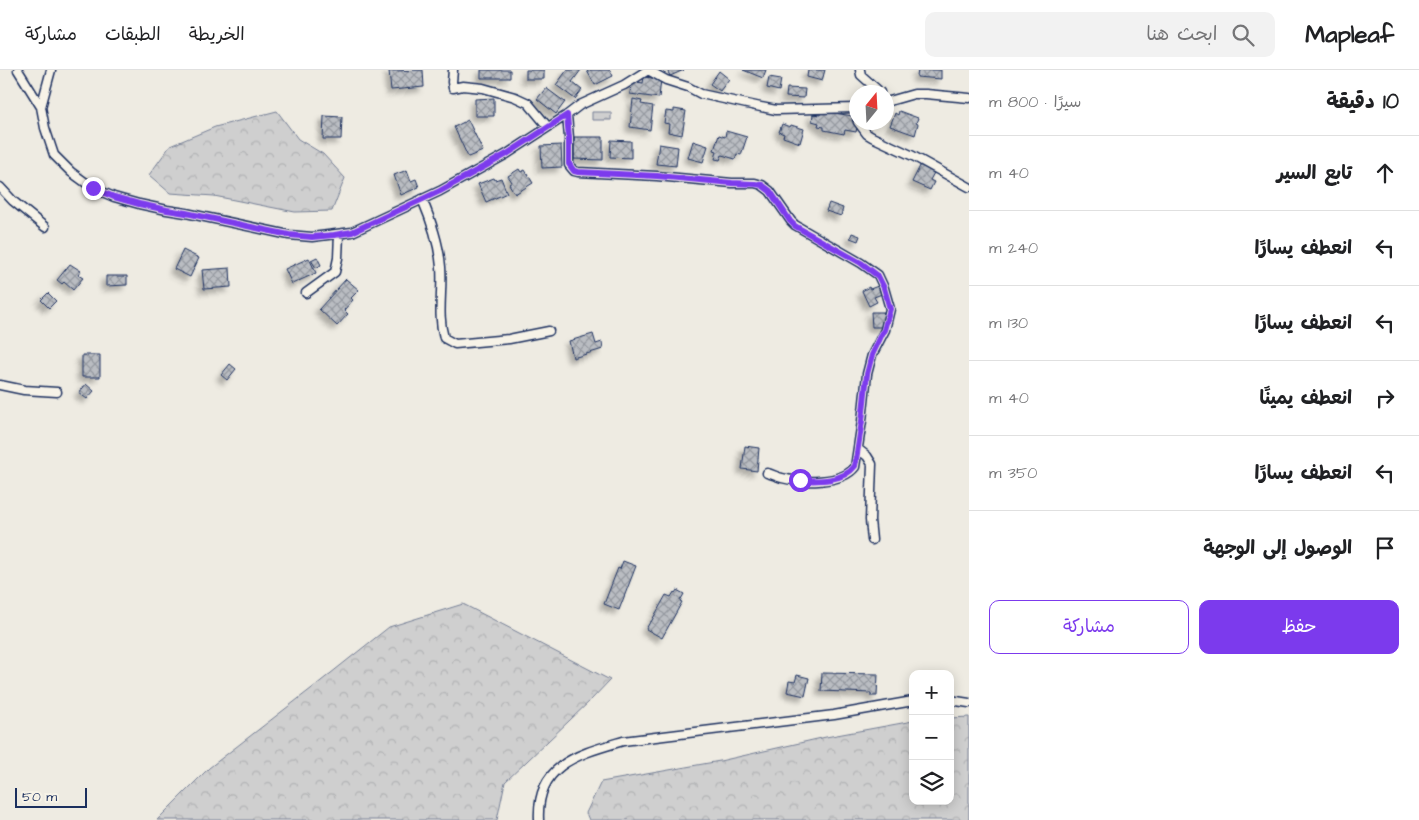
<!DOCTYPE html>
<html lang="ar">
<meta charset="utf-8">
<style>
:root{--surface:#fff;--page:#f2f2f2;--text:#202124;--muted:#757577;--line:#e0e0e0;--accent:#7c3aed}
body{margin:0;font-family:"Architects Daughter","Playpen Sans Arabic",sans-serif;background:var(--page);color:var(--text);direction:rtl}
.controls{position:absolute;right:15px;bottom:15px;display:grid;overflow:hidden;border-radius:10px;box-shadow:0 2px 12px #0003}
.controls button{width:45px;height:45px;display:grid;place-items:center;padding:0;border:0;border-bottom:1px solid var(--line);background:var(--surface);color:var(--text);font:25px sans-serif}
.compass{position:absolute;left:849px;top:15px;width:45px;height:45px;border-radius:50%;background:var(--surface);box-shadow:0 2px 12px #0003;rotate:18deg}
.scale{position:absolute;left:15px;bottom:12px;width:72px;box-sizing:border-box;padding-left:5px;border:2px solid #1b2f5e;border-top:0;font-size:14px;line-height:18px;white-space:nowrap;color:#1b2f5e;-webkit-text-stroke:4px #f7f3e8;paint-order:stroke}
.stop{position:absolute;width:15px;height:15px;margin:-11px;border:4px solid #7c3aed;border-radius:50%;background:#fff}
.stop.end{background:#7c3aed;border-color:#fff;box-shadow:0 1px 5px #0008}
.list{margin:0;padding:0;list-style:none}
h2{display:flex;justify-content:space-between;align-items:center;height:65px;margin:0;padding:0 20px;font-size:21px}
h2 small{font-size:16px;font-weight:400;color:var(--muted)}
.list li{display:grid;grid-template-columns:32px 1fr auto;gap:15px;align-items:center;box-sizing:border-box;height:75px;padding:0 20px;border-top:1px solid var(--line)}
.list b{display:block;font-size:19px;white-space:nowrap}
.list em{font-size:16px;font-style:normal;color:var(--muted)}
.actions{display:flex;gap:10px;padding:15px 20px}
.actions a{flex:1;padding:11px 0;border:1px solid var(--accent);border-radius:10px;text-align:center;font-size:18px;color:var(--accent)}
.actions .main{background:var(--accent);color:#fff}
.icon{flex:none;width:28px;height:28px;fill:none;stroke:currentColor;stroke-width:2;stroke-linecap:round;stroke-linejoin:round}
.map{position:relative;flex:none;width:969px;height:750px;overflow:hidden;direction:ltr}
header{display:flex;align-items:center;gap:30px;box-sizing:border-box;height:70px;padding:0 25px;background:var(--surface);border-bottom:1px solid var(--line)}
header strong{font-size:24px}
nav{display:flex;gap:28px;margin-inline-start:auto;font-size:18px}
.search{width:350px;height:45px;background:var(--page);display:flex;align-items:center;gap:12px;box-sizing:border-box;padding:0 18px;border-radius:10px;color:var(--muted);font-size:19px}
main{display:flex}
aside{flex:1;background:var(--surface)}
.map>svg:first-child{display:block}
.forest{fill:url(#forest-crowns);stroke:#757f96}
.building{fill:url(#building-cross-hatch);stroke:#1b2f5e;filter:url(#shadow)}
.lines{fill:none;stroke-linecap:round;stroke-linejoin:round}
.minor-casing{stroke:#1b2f5e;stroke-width:11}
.minor{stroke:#f7f3e8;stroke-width:8}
.route{stroke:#7c3aed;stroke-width:6}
</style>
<header>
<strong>Mapleaf</strong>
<div class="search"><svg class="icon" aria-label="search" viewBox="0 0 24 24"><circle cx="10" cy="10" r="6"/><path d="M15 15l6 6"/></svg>ابحث هنا</div>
<nav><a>الخريطة</a><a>الطبقات</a><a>مشاركة</a></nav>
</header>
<main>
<aside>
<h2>10 دقيقة<small>سيرًا · 800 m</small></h2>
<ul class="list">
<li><svg class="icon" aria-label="ahead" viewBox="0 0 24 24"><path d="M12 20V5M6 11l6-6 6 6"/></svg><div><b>تابع السير</b></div><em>40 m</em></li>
<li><svg class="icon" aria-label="left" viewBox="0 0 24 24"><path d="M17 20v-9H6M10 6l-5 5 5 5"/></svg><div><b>انعطف يسارًا</b></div><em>240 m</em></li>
<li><svg class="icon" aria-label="left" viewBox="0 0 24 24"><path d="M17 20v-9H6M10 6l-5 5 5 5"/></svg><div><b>انعطف يسارًا</b></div><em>130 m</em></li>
<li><svg class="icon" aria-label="right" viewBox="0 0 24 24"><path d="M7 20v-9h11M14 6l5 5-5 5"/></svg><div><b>انعطف يمينًا</b></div><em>40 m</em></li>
<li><svg class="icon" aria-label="left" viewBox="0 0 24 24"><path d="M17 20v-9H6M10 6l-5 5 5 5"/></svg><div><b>انعطف يسارًا</b></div><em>350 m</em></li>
<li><svg class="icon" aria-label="arrive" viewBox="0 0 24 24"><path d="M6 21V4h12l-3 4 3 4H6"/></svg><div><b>الوصول إلى الوجهة</b></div></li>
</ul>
<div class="actions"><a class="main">حفظ</a><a>مشاركة</a></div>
</aside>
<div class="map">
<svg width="969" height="750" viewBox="0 0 969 750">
<defs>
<pattern id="forest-crowns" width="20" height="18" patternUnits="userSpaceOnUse" patternTransform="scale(1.25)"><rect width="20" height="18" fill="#cfcfcf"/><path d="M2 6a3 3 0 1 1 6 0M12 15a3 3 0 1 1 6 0" fill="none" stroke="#b1b2b4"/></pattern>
<pattern id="building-cross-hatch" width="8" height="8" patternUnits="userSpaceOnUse" patternTransform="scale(1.25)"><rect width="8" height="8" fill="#babdc2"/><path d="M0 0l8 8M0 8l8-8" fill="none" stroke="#969aa1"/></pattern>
<filter id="shadow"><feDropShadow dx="-4.5" dy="4.5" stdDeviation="2.5" flood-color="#0004"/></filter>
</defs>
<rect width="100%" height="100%" fill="#eeebe2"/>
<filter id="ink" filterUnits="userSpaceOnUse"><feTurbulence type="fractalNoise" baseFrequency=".02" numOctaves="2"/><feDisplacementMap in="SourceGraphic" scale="10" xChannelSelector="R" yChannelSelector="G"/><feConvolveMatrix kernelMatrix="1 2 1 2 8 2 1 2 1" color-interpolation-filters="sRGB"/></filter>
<g filter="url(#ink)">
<path class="forest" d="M277,41L298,69L323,84L345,108L332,141L295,142L214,126L170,123L149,105L170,76L215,57Z
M592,42H611V50H592Z
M463,534L610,610L591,630L505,712L497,750H157L209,698L316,615L389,557Z
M969,647V750H589L586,743L601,712L720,691L826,667L913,651V731H950V648Z"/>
<path class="building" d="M423,0L424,17L391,20L389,1Z
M481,0H510V8H481Z
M526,0H544V9H526Z
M567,0H581L572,12L582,20L575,29L556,15Z
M589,0H610L613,6L595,15L587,1Z
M667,0H684L670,6Z
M743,0H766L763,8Z
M808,0H825L822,11L807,7Z
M918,0H941V9L917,7Z
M719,1L729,9L720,21L710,14Z
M644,7L661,9L659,28L630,24L631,11L643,13Z
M769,7L781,9L779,21L767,18Z
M546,18L565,32L556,44L537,29Z
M787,18L805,19L804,28L786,27Z
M494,28V46H475V29Z
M633,29L642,31L641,34L653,36L650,60L630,57Z
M674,39L686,41L682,65L668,62L669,54L664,53L666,41L674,42Z
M821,41L853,46L852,51L858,53L856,62L845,60L844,64L824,60V57L818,56L819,53L812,51L813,44L820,45Z
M899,41L918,48L916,53L918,54L915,65L890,56L895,43L898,45Z
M324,46L342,47L341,69H323Z
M468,50L483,81L468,87L454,57Z
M782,54L790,57L791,55L804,59L800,73L783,67L784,64L779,62Z
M726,61L747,67L741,85L737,84L735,89L722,85L720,90L715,89L717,81L714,80L719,65L725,67Z
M574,67H603V90L574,89Z
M611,70L631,71V88L610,87Z
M693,71L708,76L703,92L688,88Z
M659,74L678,77L676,96L656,94Z
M561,75L562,97L542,98L541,76Z
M921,94L935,101L930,110L934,112L930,120L912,112Z
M519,99L521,102L525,100L533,113L515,124L509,114L512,112L508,106Z
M407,100L411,111L416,109L419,117L401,125L394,105Z
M494,108L495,110L501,108L507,123L486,132L478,114Z
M829,133L843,138L841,146L826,141Z
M852,163L860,166L858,171L850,168Z
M183,180L199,188L190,207L174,199Z
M317,187L321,195L316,198L311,190Z
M309,188L316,203L292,214L285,199Z
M70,194L81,201L78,205L83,208L73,220L64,212L62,214L57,210Z
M230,198L231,217L204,219L202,200Z
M106,206H127V215L106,216Z
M346,209L359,220L351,228L353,230L344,240L348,244L337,256L319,239Z
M878,216L882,224L874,227L877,232L869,236L862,221L869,217L870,219Z
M48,223L56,231L49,238L41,230Z
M871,242H884V257H872Z
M593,264L596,274L602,272L603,279L573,288L569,271Z
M82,285H100V307H82Z
M230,294L236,299L227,310L221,305Z
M86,314L94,321L87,329L79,323Z
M745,376L759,378L757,401L742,399Z
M623,491L636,496L619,540L604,534L618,498L620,499Z
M677,520L684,524L680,531L682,532L662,568L646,559L650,552H651L666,525L671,527L674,522L675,523Z
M822,603L878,604L877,626H871V623L821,621Z
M797,605L809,608L805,626L787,622L789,611L795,612Z"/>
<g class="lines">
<defs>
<path id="minor" d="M18,0L41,37
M51,0L41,37L45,58L54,85L71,102L93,118L114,127L139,134L167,140L186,143L289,165L312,167L352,162L440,121L507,84L567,45L580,35L624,15L648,0
M453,0L452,12L453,18L463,16L483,18L515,27L528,33L548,57
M648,0L666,10L688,17L701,24L756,36L776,40L856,38
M860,0L861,5L880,22
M886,32L914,24H926L969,28
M567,45L569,68V95L574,101L578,102L657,106L732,113H755L762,115L770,121L791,151L795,155L861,193L878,205L884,218L890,239L885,260L872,285L867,304L862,351L855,397C842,414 802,413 782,408C777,407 772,404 767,403
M858,52L867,64L872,67L913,86L969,117
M0,117L13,131L45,157
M422,129C431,150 439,173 441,197C443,221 437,244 444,268L455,274L509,269L549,261
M306,223L335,202L338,188L339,164
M0,315L24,320L57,322
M858,379L867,386L872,394L870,450L872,470
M950,630L969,633
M539,750C536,694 579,684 623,671L834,645L913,631"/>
</defs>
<use href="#minor" class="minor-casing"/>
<use href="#minor" class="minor"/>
</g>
</g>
<g class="lines" filter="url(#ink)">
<path class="route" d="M93,118L114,127L139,134L167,140L186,143L289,165L312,167L334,165L352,162L440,121L507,84L567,45L569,68V94L574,101L578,102L657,106L732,113L755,114L762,115L770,121L790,151L795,156L861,193L878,206L884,218L890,239L884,260L872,285L867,304L862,351L855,396C843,412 818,411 800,410"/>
</g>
</svg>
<div class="controls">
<button>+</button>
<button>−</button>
<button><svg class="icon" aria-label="layers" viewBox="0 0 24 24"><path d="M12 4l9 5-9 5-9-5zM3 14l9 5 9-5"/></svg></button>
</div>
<svg class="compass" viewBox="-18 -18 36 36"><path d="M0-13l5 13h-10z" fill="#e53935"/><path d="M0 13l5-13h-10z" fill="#757577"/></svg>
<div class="scale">50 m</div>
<div class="stop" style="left:800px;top:410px"></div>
<div class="stop end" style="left:93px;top:118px"></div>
</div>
</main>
